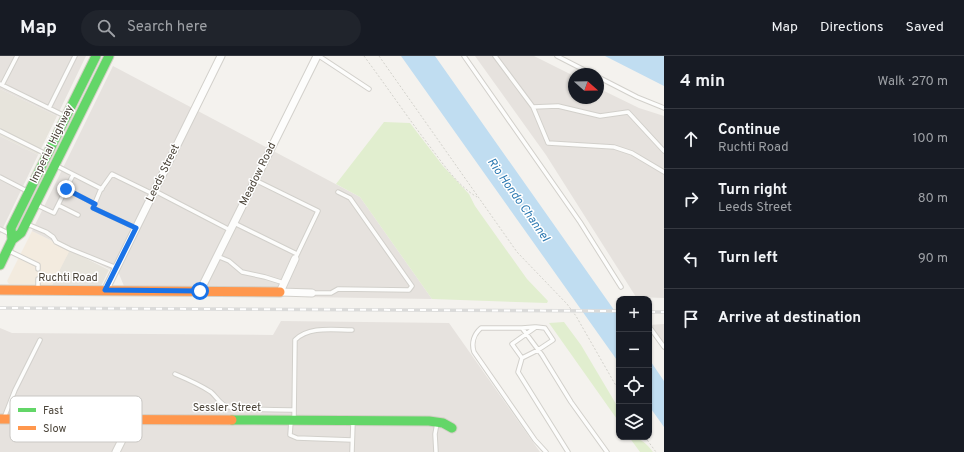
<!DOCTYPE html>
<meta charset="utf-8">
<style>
:root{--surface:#171b24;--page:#20242c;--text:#f1f3f6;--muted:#9ea1a6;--line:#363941}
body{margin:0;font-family:Overpass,sans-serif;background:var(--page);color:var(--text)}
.controls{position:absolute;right:12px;bottom:12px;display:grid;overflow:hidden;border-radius:8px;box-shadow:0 1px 3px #0004}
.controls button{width:36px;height:36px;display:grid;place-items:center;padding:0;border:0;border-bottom:1px solid var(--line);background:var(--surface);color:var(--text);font:20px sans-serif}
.compass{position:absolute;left:568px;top:12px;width:36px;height:36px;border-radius:50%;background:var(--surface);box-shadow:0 1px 3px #0004;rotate:110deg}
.stop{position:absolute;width:12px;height:12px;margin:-9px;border:3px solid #1a73e8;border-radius:50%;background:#fff}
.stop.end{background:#1a73e8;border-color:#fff;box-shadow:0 1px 4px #0008}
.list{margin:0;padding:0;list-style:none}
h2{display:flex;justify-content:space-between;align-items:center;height:52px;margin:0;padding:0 16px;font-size:17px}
h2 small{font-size:13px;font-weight:400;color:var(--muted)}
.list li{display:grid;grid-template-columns:26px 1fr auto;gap:12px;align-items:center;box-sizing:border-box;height:60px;padding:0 16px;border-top:1px solid var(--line)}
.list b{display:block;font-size:15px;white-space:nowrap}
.list p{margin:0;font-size:13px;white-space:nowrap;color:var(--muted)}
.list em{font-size:13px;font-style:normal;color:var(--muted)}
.icon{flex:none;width:22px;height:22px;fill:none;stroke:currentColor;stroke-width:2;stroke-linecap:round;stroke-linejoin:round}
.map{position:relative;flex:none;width:664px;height:396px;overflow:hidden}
header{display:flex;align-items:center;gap:24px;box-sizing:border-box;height:56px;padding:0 20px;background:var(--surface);border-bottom:1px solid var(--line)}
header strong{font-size:19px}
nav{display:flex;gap:22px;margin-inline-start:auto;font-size:14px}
.search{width:280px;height:36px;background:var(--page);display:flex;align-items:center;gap:10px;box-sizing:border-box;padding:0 14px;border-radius:22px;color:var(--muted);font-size:15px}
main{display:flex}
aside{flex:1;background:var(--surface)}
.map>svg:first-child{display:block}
.residential{fill:#e7e4dc}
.commercial{fill:#f3ebdf}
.industrial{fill:#e6e2de}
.green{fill:#e1eecf}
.water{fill:#c0ddf1}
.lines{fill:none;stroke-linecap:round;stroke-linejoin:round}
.lane-casing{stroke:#d2d0cb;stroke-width:5.5}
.street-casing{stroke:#d2d0cb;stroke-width:9}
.fast-casing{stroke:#d3cfc5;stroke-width:11}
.slow-casing{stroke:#d3cfc5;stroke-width:11}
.path{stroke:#d3d2cc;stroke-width:1;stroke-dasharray:2 2;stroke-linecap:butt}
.lane{stroke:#fdfdfc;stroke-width:3.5}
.street{stroke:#fdfdfc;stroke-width:7}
.fast{stroke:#63d668;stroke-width:9}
.slow{stroke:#ff974d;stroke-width:9}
.rail-casing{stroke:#dbdbda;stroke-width:3.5}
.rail{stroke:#fff;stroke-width:2;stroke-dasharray:6;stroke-linecap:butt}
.route{stroke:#1a73e8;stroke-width:5}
.labels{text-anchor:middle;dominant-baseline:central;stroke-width:3;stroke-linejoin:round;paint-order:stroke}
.street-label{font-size:11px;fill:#4b4439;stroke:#fff}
.water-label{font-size:12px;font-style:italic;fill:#2e7ab2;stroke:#fff}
.key{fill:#fff;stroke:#c9c7c4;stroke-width:1}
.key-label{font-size:11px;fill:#4b4439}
</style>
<header>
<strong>Map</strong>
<div class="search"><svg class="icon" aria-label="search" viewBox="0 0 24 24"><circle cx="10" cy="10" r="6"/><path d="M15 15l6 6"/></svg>Search here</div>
<nav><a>Map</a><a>Directions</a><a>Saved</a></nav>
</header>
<main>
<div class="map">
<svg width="664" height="396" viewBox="0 0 664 396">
<rect width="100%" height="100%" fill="#f4f2ee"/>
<path class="residential" d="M0,33L57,60L38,99L0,80Z
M69,194L109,214L101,230L52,229Z"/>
<path class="commercial" d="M32,175L70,194L52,229L9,228L7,225Z"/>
<path class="industrial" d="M0,0H86L57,60L0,33Z
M475,0H534L574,20V42H598V32L639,52L664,60V242L636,241L546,99Z
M113,10L360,141L432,243L304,241V233L124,230L119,218L32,175Z
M0,80L38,99L0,178Z
M281,265L449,267L540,396H0V272L12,277L273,279Z
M664,268V288L649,269Z"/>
<path class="green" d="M384,66L410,67L443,110L469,138L475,150L527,223L548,245L547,247L432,243L360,141L336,128Z
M564,266L581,289L619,353V366L549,267Z
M629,381C640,381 647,388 653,396H640Z"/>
<path class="water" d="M401,0H435L619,261V307Z
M605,0H664V30Z
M649,303L664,325V371L649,350Z"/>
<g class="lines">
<defs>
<path id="lane" d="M319,0L369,33
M464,0L580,166L621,231
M495,0L533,51
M557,0L592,18
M598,21L637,41L664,52
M0,28L65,60
M2,29L17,0
M49,52L75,0
M0,75L46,98
M664,95L628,56L600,60L558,50L533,51L548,87L614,91L632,97L664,116
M55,109L102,133
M0,121L27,135
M255,124L318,155L295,203
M66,133L95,148
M155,135L230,174
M37,149L54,157L73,119
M58,149L78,159
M234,167L297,198
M27,168L46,176L53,181L56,186L70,193L117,212
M136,172L93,152L100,135L112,118L153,138
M0,173L10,178
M9,195L38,209V213
M217,200L229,205L242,216L265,221L284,227
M38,223V233
M312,237H331L338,233L409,234L412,230L350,142L338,136
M522,272L535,271
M651,273L664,291
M522,302L512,288L536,271L545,272L553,284L538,294L522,302L518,316L568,396
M175,318C187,323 199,328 211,336C216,340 219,347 226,350C236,355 280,353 294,354
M4,362L15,334L40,284
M294,364L295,284C309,270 333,274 352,274
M291,365L290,379L297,382L352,384
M352,396L353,366
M436,396L435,378L437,367
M546,396L535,384L474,296C471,287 474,278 481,272H522L542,299L571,346L607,396"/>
<path id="street" d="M295,203L280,236L312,237
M105,235L221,0
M200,235L317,0
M116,396L132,364"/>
<path id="fast" d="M12,184L11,172L96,0
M0,209L12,184L21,177L109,0
M232,364L429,365L443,367L452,372"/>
<path id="slow" d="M0,234L280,236
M0,363L232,364"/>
</defs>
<use href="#lane" class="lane-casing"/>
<use href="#street" class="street-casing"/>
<use href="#fast" class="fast-casing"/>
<use href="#slow" class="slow-casing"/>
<path class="path" d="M364,0C387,31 408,62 431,92C444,109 458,130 477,141
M379,0L517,196L567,248L576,260L619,335
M645,381L656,396"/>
<use href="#lane" class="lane"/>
<use href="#street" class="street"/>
<use href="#fast" class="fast"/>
<use href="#slow" class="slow"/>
<defs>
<path id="rail" d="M0,252L619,255
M649,256H664"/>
</defs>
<use href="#rail" class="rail-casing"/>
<use href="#rail" class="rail"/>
</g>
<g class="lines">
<path class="route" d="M66,133L95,148L93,152L136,172L105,234L200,235"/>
</g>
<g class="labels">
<g class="street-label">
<text transform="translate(52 88) rotate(-64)">Imperial Highway</text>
<text transform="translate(163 117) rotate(-64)">Leeds Street</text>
<text transform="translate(258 118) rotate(-64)">Meadow Road</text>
<text x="68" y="222">Ruchti Road</text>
<text x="227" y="352">Sessler Street</text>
</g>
<g class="water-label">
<text transform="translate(518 144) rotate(55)">Rio Hondo Channel</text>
</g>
</g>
<rect x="10" y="340" width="132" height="46" rx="6" class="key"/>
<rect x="18" y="352" width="18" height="4" fill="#63d668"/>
<rect x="18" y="370" width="18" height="4" fill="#ff974d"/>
<g class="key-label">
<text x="43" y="358">Fast</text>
<text x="43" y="376">Slow</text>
</g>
</svg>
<div class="controls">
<button>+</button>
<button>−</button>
<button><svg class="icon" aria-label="locate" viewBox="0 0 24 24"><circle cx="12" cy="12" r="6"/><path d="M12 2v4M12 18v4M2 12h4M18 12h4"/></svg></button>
<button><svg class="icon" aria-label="layers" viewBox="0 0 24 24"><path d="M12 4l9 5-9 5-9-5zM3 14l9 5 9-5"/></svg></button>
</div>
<svg class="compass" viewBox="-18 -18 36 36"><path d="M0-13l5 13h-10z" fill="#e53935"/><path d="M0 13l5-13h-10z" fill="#9ea1a6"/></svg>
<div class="stop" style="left:200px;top:235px"></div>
<div class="stop end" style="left:66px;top:133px"></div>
</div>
<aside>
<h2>4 min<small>Walk · 270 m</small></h2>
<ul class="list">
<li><svg class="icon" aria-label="ahead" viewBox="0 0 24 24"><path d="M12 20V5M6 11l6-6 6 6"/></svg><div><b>Continue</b><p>Ruchti Road</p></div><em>100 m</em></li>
<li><svg class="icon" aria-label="right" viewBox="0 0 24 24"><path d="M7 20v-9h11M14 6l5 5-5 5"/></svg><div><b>Turn right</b><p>Leeds Street</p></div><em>80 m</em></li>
<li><svg class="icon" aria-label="left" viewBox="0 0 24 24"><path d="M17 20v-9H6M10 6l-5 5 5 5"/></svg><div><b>Turn left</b></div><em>90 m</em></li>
<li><svg class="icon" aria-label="arrive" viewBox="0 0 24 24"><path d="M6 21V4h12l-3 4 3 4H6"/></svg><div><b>Arrive at destination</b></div></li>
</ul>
</aside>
</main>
